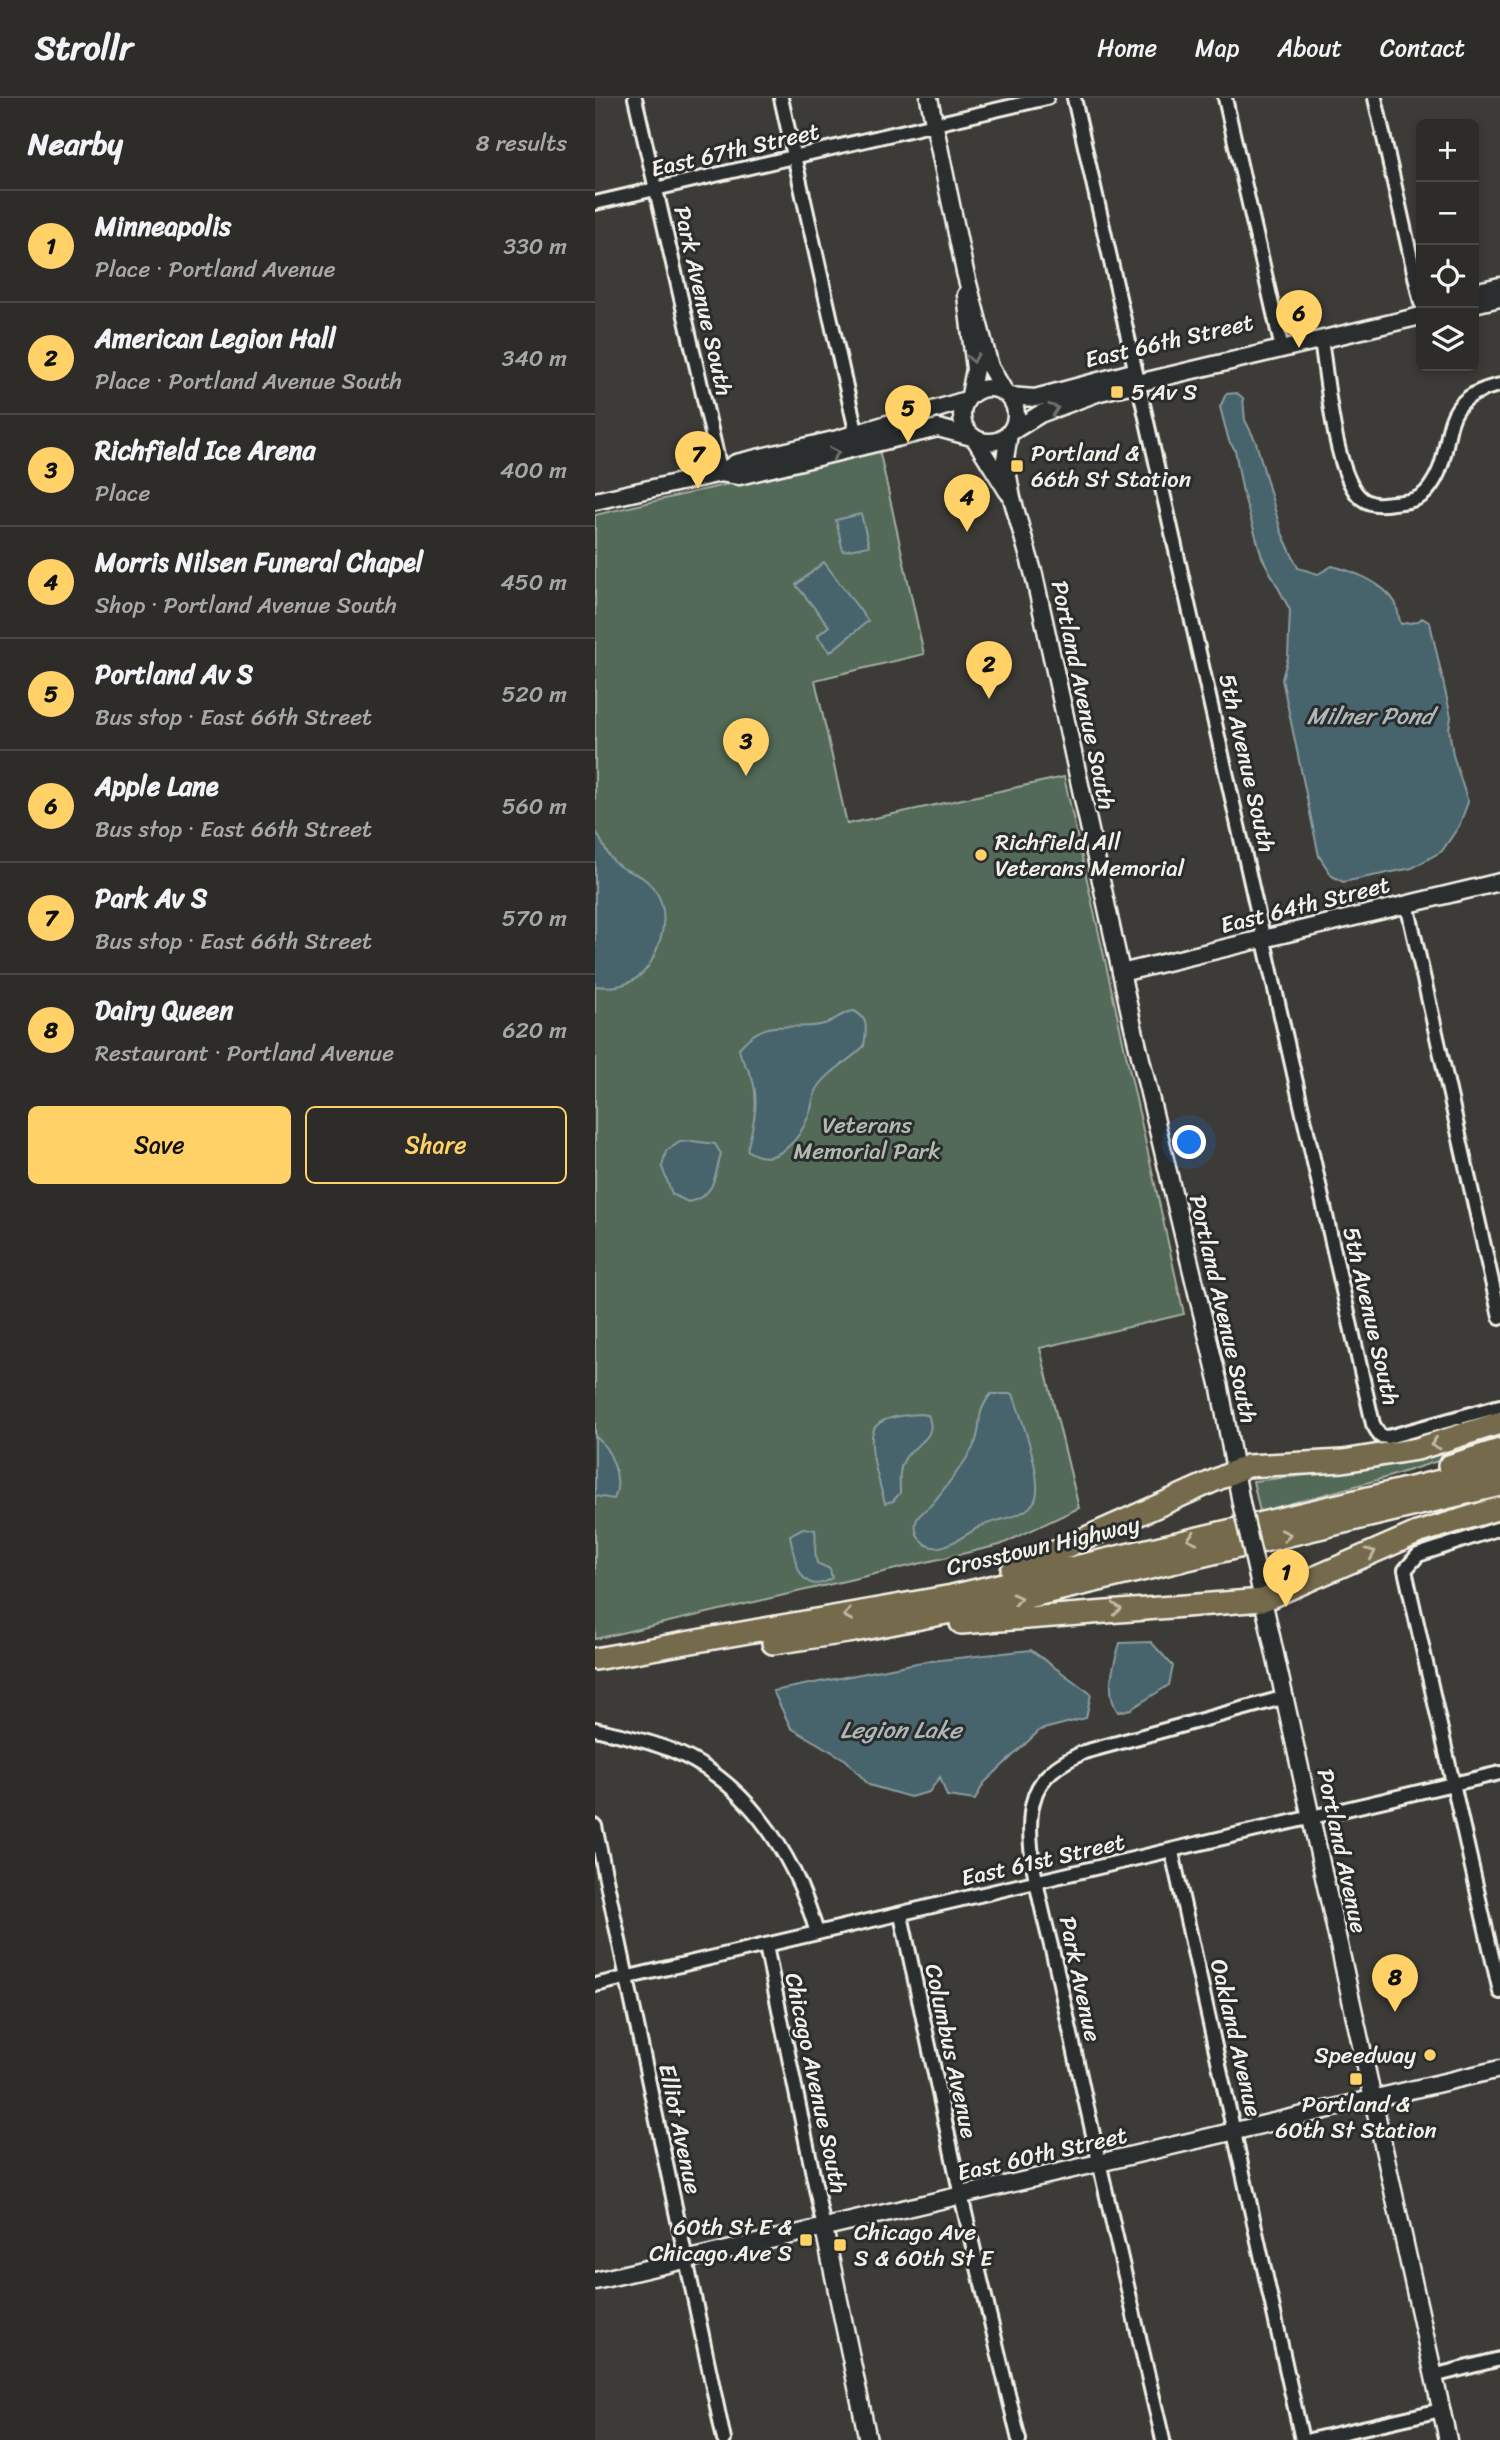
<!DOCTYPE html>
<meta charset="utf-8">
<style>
:root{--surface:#2d2c29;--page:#393835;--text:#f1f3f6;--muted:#a7a7a8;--line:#484846;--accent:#ffd166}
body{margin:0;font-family:Sriracha,sans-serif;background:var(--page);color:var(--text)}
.controls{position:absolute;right:21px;top:21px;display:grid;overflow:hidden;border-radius:10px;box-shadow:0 4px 10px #0003}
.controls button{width:63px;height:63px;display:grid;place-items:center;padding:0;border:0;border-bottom:2px solid var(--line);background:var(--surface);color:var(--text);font:35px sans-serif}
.you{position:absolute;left:595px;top:1045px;width:24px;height:24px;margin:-18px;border:5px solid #fff;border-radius:50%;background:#1a73e8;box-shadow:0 0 0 10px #1a73e833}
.badge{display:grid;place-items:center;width:46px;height:46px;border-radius:50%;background:var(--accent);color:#111;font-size:23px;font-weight:700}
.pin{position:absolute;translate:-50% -58px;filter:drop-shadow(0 2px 4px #0008)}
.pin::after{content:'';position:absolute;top:37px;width:24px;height:21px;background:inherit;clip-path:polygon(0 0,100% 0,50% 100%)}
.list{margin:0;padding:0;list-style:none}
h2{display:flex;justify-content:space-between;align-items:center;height:91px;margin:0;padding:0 28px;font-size:30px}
h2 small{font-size:23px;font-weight:400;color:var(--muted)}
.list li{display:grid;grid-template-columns:46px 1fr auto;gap:21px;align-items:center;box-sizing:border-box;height:112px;padding:0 28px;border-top:2px solid var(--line)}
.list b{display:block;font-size:26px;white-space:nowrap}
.list p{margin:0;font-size:23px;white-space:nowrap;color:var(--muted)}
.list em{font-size:23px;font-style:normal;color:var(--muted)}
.actions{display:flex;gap:14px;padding:21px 28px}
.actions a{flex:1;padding:16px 0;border:2px solid var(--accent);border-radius:10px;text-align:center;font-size:24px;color:var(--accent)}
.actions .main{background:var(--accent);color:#111}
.icon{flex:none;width:38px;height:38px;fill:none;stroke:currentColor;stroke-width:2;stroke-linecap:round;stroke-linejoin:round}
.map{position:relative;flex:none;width:905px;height:2342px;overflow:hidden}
header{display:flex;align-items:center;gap:42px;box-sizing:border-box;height:98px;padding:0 35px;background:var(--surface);border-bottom:2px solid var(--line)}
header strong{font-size:33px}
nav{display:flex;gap:38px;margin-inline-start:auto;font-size:24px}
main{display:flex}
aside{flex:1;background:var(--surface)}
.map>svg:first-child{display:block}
.green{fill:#526a58;stroke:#a3aea0;stroke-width:2}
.water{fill:#47636c;stroke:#8c9c9e;stroke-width:2}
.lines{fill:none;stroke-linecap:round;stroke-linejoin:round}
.street-casing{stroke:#f4f1e8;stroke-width:18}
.secondary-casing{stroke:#f4f1e8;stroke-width:21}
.highway-casing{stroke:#f4f1e8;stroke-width:26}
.street{stroke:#2a2d2e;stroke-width:12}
.secondary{stroke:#2a2d2e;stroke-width:16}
.highway{stroke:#746b4b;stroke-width:21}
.secondary-bridge-casing{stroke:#f4f1e8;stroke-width:21;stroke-linecap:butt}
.secondary-bridge{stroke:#2a2d2e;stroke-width:16}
.oneway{stroke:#71726f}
.oneway2{stroke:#c1bba9}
.poi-dot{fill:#ffd166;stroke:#2a2d2e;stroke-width:2.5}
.labels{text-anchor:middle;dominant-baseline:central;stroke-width:6;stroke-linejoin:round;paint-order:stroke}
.street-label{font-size:23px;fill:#f4f1e8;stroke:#2a2d2e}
.poi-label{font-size:23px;fill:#f4f1e8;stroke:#2a2d2e;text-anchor:start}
.park-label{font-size:23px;fill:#b3bbae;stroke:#2a2d2e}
.water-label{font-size:24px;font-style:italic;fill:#afb8b6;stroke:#2a2d2e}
</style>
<header>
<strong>Strollr</strong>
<nav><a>Home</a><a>Map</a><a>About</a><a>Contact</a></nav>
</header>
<main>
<aside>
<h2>Nearby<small>8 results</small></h2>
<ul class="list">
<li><span class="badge">1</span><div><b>Minneapolis</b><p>Place · Portland Avenue</p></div><em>330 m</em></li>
<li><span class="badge">2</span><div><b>American Legion Hall</b><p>Place · Portland Avenue South</p></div><em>340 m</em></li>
<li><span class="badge">3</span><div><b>Richfield Ice Arena</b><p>Place</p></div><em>400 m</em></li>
<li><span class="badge">4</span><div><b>Morris Nilsen Funeral Chapel</b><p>Shop · Portland Avenue South</p></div><em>450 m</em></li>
<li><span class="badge">5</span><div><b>Portland Av S</b><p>Bus stop · East 66th Street</p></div><em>520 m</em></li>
<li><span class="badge">6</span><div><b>Apple Lane</b><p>Bus stop · East 66th Street</p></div><em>560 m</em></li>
<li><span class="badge">7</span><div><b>Park Av S</b><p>Bus stop · East 66th Street</p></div><em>570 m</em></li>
<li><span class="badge">8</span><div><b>Dairy Queen</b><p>Restaurant · Portland Avenue</p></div><em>620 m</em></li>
</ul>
<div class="actions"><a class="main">Save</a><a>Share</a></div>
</aside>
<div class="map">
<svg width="905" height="2342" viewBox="0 0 905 2342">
<rect width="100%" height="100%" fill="#3c3b37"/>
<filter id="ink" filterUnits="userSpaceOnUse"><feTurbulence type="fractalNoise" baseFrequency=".0143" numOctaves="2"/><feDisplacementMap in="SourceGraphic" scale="14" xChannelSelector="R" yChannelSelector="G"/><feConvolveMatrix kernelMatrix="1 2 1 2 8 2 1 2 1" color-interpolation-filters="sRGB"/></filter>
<g filter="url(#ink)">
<path class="green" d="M284,351L329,556L220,582L252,726L469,679L589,1216L445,1250L484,1410L405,1447L0,1541V417Z
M905,1333V1343L793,1379L665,1414L658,1383L787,1369Z"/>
<path class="water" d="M642,295L648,300L650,322L661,344L686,433L703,470L723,476L737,468C758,473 788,485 800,504C803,510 803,519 806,526L822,524L827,520L835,525L856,619L854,631L858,657L873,704L864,728L847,753L817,770L748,784L737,778L724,758L687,581L693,559L695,512L667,459L648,395L640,352L634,343L625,309L631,296Z
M266,416L274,448L248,453L241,422Z
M229,464L273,523L235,554L222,538L234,528L201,487Z
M0,732C8,744 12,760 24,768C31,773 41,775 48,780C77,802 71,836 56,864C44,885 23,891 0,888Z
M259,913C275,921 271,933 269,948C255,963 236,971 224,988C218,996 218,1005 215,1014C206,1040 181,1073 152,1052C158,1028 165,1004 157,980C154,969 145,964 144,950C172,918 189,933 225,927C239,925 244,915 259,913Z
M97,1043L120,1046L126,1056C119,1079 121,1098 93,1104L77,1096L67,1069L71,1053L85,1044Z
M396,1296H418C425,1317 451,1385 439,1404C428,1421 403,1420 386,1428C371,1435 341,1463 325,1441C321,1436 319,1428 322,1421C324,1416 333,1410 337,1406C348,1392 374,1361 380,1345C388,1326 379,1317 396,1296Z
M324,1316L333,1317C344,1342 318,1345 309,1362C303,1372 305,1384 305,1395L298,1403L290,1405C286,1389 269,1341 281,1328C290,1318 311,1317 324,1316Z
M0,1338C17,1352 28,1381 19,1401L0,1398Z
M208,1430L220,1432C222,1444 218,1453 222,1465L235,1471L237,1480C205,1501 199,1460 195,1437Z
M556,1544L578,1568L574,1587L536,1611L523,1614C509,1594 519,1566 525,1545Z
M436,1552L496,1596L491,1620L445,1632L389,1685L380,1702L352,1698L345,1679L334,1694L315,1699L274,1687L251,1662L196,1630L178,1593L327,1564Z"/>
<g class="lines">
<defs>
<path id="street" d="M40,0L126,375
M186,0L263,342
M479,0L778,1326L785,1338L793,1339L905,1308
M630,0L687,251
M780,0L826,205
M0,105L452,0
M726,242C732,279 739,370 763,397C773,408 785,407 798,405C810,404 823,403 832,393C867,351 833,302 905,287
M812,806L905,1219
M905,1430L823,1457L810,1472L905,1894
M0,1631C21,1636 42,1640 62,1647C147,1674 199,1754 222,1835
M0,1728L129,2342
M577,1754L707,2342
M306,1817L366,2098L424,2342
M171,1848L229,2130
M0,1887L905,1675
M838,2278L905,2261
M568,2342C532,2189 497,2035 464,1881C454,1834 426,1749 438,1704C444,1677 466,1665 489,1654L691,1599
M715,2342L846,2312"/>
<path id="secondary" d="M334,0L370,174L395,269L409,293
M879,194L905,188
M371,197L380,271L375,297
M879,206L905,200
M367 317a27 27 0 1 1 54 0a27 27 0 1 1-54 0Z
M414,298L440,300L538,274
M416,334L445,316L505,294L826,218
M414,336L410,361L417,400L439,477L537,924L625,1290L646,1405
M380,341L413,394
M126,375L144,378L343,330L377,339
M0,403L126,375L141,365L243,341L371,302
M526,875L905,784
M663,1479L853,2342
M229,2130L273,2342
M0,2183L905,1971"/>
<path id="highway" d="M854,1368L905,1352
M417,1473L652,1368L748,1363L822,1351L905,1325
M366,1525L668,1502L822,1435L905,1410
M178,1545L259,1533L428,1500L905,1387
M0,1561L357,1498L905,1369"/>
</defs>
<use href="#street" class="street-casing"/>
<use href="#secondary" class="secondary-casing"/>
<use href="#highway" class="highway-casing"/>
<use href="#street" class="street"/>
<use href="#secondary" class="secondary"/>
<use href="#highway" class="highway"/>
<defs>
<path id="secondary-bridge" d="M646,1405L663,1479"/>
</defs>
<use href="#secondary-bridge" class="secondary-bridge-casing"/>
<use href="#secondary-bridge" class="secondary-bridge"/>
</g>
<defs><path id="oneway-chevron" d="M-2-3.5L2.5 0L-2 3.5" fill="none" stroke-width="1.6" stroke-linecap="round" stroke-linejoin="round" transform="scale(1.75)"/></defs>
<g class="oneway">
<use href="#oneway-chevron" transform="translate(378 260) rotate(80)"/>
<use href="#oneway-chevron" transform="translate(459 311) rotate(-20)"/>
<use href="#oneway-chevron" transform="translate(240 355) rotate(-14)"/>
</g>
<g class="oneway2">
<use href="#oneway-chevron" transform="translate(840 1346) rotate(163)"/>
<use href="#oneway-chevron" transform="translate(691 1437) rotate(-13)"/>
<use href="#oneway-chevron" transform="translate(597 1440) rotate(167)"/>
<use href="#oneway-chevron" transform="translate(776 1455) rotate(-24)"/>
<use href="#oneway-chevron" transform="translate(422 1501) rotate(-12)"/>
<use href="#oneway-chevron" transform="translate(522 1511) rotate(-4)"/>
<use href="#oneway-chevron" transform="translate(253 1517) rotate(170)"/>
</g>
</g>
<g class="poi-dot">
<rect x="515" y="287" width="14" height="14" rx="3.5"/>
<rect x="415" y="361" width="14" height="14" rx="3.5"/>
<circle cx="386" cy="757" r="7"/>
<circle cx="835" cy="1957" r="7"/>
<rect x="754" y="1974" width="14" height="14" rx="3.5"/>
<rect x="204" y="2135" width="14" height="14" rx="3.5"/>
<rect x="238" y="2140" width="14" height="14" rx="3.5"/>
</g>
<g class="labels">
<g class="street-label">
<text transform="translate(140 52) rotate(-13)">East 67th Street</text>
<text transform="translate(108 203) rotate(77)">Park Avenue South</text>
<text transform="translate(574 243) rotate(-13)">East 66th Street</text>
<text transform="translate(488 597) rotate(78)">Portland Avenue South</text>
<text transform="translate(652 665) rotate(77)">5th Avenue South</text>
<text transform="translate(710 807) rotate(-14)">East 64th Street</text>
<text transform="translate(628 1211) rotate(77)">Portland Avenue South</text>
<text transform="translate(776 1218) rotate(77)">5th Avenue South</text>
<text transform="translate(448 1448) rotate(-13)">Crosstown Highway</text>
<text transform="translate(747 1753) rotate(78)">Portland Avenue</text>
<text transform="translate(448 1762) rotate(-13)">East 61st Street</text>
<text transform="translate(485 1881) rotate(78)">Park Avenue</text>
<text transform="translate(641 1940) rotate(77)">Oakland Avenue</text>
<text transform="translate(356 1953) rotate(78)">Columbus Avenue</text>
<text transform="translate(221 1985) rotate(78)">Chicago Avenue South</text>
<text transform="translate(85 2031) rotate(78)">Elliot Avenue</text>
<text transform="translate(447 2056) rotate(-13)">East 60th Street</text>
</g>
<g class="poi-label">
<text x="536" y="294">5 Av S</text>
<text x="436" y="355">Portland &amp;<tspan x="436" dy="26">66th St Station</tspan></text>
<text x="400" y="744">Richfield All<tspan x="400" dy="26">Veterans Memorial</tspan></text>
<text x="821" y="1957" text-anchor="end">Speedway</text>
<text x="761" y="2006" text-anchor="middle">Portland &amp;<tspan x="761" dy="26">60th St Station</tspan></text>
<text x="197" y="2129" text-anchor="end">60th St E &amp;<tspan x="197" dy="26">Chicago Ave S</tspan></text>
<text x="259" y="2134">Chicago Ave<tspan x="259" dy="26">S &amp; 60th St E</tspan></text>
</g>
<g class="park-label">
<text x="272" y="1027">Veterans<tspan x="272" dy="26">Memorial Park</tspan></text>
</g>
<g class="water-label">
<text x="775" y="618">Milner Pond</text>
<text x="306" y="1632">Legion Lake</text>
</g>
</g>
</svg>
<div class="controls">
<button>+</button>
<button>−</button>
<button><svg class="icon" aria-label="locate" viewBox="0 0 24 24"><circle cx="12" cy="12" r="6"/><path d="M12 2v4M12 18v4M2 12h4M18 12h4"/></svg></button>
<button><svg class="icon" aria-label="layers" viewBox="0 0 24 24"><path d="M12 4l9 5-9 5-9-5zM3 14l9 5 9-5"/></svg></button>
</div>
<div class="you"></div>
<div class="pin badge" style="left:691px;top:1509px">1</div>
<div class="pin badge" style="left:394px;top:601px">2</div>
<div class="pin badge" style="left:151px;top:678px">3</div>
<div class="pin badge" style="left:372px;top:434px">4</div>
<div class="pin badge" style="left:313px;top:345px">5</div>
<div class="pin badge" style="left:704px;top:250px">6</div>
<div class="pin badge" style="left:103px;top:391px">7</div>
<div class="pin badge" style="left:800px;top:1914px">8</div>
</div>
</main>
